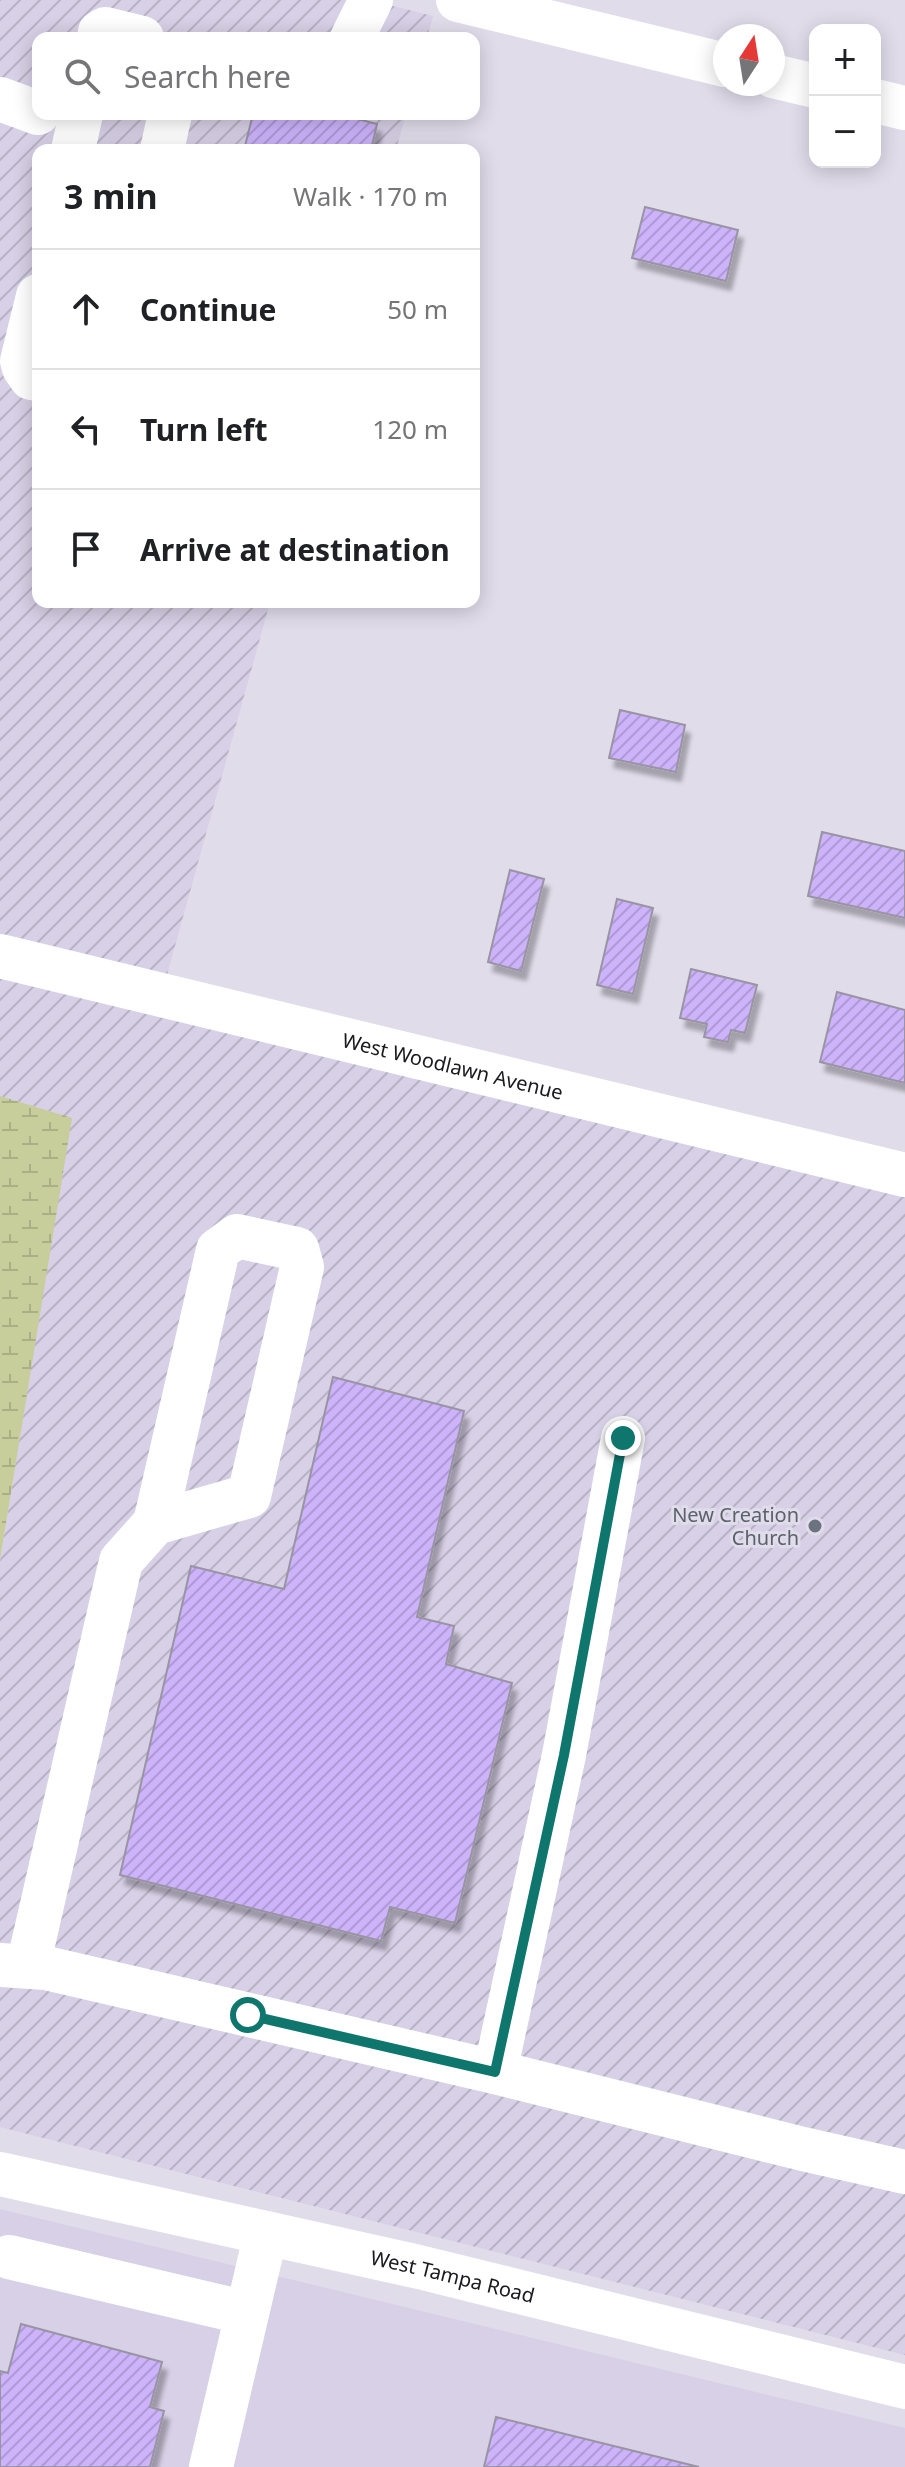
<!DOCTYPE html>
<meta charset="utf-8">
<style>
:root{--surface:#fff;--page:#f2f2f2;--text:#202124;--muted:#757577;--line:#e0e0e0}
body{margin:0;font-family:"Noto Sans",sans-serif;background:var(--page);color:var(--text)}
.controls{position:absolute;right:24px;top:24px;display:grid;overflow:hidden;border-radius:16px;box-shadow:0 4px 20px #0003}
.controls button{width:72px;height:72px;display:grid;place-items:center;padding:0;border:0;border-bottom:2px solid var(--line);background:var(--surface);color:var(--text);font:40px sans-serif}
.compass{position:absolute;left:713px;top:24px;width:72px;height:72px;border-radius:50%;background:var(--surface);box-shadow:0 4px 20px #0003;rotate:12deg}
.stop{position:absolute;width:24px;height:24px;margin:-18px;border:6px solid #0f766e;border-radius:50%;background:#fff}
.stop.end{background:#0f766e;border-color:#fff;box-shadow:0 2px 8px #0008}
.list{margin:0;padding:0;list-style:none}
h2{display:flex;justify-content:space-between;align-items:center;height:104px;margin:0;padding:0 32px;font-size:34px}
h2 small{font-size:26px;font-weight:400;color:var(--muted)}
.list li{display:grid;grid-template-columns:52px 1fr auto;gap:24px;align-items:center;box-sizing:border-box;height:120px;padding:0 32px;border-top:2px solid var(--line)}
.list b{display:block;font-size:30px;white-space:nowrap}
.list em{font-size:26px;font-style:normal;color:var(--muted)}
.icon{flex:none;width:44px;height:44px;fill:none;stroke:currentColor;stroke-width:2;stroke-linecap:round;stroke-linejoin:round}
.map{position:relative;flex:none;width:905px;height:2467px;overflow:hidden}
.search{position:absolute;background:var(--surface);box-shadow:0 4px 20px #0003;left:32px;top:32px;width:448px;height:88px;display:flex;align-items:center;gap:20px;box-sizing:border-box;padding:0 28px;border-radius:16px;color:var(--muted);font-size:30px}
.panel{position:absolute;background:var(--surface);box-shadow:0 4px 20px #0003;left:32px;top:144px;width:448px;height:464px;border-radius:16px}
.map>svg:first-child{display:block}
.built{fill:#d7d0e6}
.industrial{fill:url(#industrial-furrows)}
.wetland{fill:url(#wetland-marsh)}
.building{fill:url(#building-hatch);stroke:#9994a2;stroke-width:2;filter:url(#shadow)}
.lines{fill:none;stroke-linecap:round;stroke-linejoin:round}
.minor{stroke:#fff;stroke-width:44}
.route{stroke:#0f766e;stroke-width:10}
.worship-dot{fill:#6b7280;stroke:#e0dcea;stroke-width:3}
.labels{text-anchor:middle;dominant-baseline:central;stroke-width:6;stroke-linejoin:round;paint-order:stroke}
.street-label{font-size:20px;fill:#1a191e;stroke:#e0dcea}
.worship-label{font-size:20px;fill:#5b616d;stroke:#e0dcea;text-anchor:end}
</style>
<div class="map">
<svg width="905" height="2467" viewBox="0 0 905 2467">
<defs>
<pattern id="industrial-furrows" width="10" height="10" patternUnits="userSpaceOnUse" patternTransform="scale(2)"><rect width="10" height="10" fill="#d7d0e6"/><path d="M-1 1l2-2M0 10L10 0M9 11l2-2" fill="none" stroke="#b8b2c5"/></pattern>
<pattern id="wetland-marsh" width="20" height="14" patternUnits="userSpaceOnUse" patternTransform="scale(2)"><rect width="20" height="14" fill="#c7cd9b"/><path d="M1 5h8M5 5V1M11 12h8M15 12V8" fill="none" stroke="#aaaf85"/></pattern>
<pattern id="building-hatch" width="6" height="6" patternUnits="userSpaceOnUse" patternTransform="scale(2)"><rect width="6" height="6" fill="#ccb3fa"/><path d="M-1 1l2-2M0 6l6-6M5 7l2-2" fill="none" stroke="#af99d6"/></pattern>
<filter id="shadow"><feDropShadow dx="5" dy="9" stdDeviation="2" flood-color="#0004"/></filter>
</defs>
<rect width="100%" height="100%" fill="#e0dcea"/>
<path class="built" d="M0,2209L905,2428V2467H0Z"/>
<path class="industrial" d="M0,0H369L433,16L427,38H38V114H406L396,150H38V602H270L167,975L0,934Z
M0,978L905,1196V2150L0,1944V1561L71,1118L0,1096Z
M0,1986L42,1988L490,2092L905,2193V2355L0,2127Z"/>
<path class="wetland" d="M0,1096L72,1118L0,1560Z"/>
<path class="building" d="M253,114H338L377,124L371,150H244Z
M645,207L738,230L726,281L632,258Z
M620,710L685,725L676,772L609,758Z
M822,832L905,851V918L808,896Z
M510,870L544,879L521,971L488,962Z
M617,899L653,908L633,994L597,985Z
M691,969L757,985L745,1033L731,1030L728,1042L704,1037L707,1024L680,1018Z
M837,992L905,1010V1083L820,1062Z
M333,1377L464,1411L417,1617L454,1626L446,1664L512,1683L455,1923L390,1907L381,1941L120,1875L191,1566L284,1589Z
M21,2324L162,2362L150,2407L164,2411L150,2467H0V2371L8,2373Z
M496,2417L699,2467H484Z"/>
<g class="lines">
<g class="minor">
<path d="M458,0L725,65"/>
<path d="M99,38L100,32L105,29L142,38"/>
<path d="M352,38L371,0"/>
<path d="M773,76L815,86"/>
<path d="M0,99L38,113"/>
<path d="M875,101L905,108"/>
<path d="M73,150L81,114"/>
<path d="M162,150L170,114"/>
<path d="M38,296L22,361L24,368L31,378L38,379"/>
<path id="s1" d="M0,956L905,1175"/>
<path d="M0,1965L46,1968L495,2072L803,2149L905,2172"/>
<path d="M28,1966L121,1561L155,1523L249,1496L302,1267L297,1249L237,1236L218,1250L155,1523"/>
<path d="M495,2072L564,1755L623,1438"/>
<path id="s2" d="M0,2174L419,2267L905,2387"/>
<path d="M9,2257L247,2313"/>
<path d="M211,2467L266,2233"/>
</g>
</g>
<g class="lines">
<path class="route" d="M248,2015L495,2072L564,1755L623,1438"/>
</g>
<circle class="worship-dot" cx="815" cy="1526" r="8"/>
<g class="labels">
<g class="street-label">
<text stroke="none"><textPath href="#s1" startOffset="466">West Woodlawn Avenue</textPath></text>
<text stroke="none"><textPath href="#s2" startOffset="464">West Tampa Road</textPath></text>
</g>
<g class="worship-label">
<text x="799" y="1514">New Creation<tspan x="799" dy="23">Church</tspan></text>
</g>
</g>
</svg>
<div class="controls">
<button>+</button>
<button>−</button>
</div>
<svg class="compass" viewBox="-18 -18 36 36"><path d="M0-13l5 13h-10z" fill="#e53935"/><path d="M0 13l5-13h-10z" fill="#757577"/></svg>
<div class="stop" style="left:248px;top:2015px"></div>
<div class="stop end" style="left:623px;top:1438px"></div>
<div class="search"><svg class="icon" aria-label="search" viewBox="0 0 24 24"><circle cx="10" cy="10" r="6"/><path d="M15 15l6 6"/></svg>Search here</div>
<section class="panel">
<h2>3 min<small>Walk · 170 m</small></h2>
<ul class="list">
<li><svg class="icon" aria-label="ahead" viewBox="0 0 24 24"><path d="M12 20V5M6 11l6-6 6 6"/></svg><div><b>Continue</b></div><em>50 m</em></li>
<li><svg class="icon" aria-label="left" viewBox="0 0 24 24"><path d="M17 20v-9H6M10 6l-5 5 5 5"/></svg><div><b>Turn left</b></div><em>120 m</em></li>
<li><svg class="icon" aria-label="arrive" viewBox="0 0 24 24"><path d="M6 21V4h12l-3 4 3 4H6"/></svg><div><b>Arrive at destination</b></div></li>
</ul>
</section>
</div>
